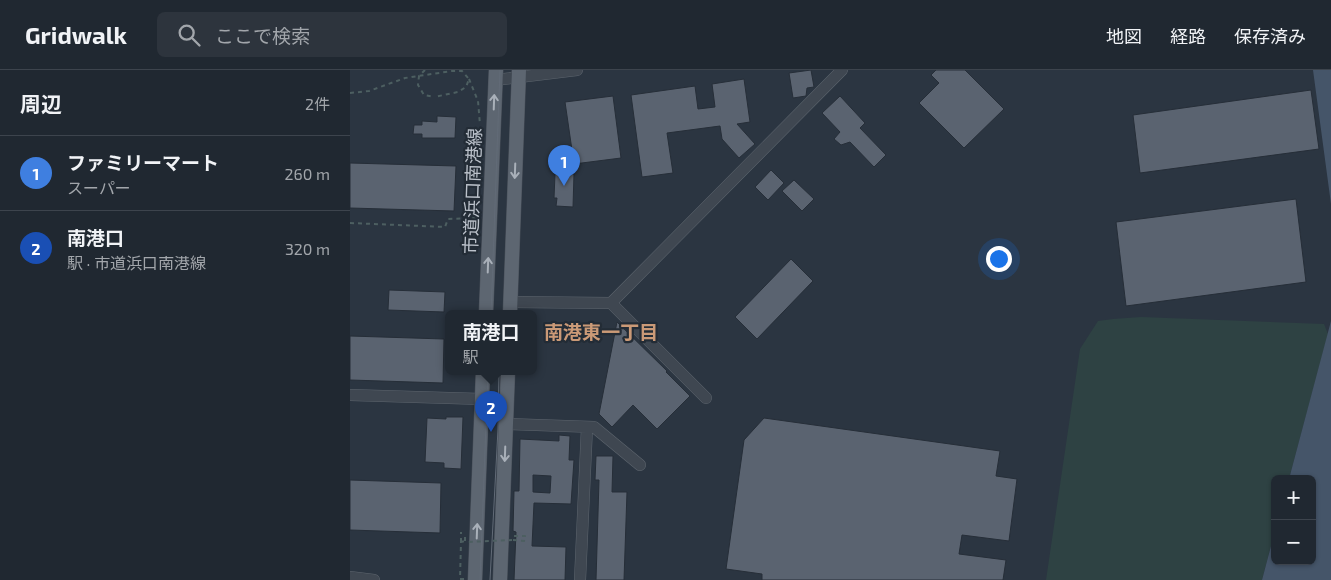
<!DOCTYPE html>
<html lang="ja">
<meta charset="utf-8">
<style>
:root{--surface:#202831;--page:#2d343d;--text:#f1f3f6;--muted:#a2a6ab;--line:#3d444d;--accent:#9fbeed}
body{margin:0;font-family:"Exo 2","Noto Sans JP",sans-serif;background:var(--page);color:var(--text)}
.controls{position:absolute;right:15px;bottom:15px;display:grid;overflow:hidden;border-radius:8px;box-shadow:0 1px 4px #0004}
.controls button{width:45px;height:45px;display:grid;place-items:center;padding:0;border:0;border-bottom:1px solid var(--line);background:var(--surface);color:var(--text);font:25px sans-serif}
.you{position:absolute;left:648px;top:188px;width:18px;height:18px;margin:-12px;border:4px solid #fff;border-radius:50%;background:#1a73e8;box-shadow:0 0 0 8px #1a73e833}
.badge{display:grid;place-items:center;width:32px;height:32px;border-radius:50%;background:var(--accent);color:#fff;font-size:16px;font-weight:700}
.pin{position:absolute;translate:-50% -41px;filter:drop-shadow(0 1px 2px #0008)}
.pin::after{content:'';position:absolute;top:26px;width:18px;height:15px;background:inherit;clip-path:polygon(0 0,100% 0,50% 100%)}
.popup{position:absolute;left:95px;top:240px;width:92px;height:65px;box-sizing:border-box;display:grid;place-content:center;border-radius:8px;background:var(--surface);filter:drop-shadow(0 1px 4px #0005);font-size:16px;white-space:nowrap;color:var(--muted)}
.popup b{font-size:19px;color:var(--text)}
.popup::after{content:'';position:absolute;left:50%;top:100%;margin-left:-10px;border:10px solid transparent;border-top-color:var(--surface)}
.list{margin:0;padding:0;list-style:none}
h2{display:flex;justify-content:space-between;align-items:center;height:65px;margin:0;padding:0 20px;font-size:21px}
h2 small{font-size:16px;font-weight:400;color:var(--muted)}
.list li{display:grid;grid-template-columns:32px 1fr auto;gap:15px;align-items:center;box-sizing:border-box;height:75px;padding:0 20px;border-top:1px solid var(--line)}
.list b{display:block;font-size:19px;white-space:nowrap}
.list p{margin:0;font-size:16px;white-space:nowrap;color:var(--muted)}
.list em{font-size:16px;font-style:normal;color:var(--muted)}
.icon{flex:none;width:28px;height:28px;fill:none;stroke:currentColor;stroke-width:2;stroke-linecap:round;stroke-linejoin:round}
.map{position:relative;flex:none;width:981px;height:510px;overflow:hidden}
header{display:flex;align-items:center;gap:30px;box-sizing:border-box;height:70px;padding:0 25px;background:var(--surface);border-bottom:1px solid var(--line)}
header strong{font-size:24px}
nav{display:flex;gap:28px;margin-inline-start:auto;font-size:18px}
.search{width:350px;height:45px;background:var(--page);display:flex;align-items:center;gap:12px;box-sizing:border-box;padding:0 18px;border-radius:8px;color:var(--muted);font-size:19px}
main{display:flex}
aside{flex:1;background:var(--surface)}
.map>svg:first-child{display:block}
.green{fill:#2e4243}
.water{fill:#455569}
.building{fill:#5a6370;stroke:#262e38;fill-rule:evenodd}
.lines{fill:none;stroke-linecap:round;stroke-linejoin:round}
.minor-casing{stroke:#5d656e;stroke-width:12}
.major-casing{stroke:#49505a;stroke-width:15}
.path{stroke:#4d5f61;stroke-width:2;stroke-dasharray:4 4;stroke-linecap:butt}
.minor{stroke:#3f4751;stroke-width:11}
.major{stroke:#5d6671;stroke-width:14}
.tram{stroke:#626b77;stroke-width:1}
.path-bridge{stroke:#4d5f61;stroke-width:2;stroke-dasharray:4 4;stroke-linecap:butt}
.oneway{stroke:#a9b0b9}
.labels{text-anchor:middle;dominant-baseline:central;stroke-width:4.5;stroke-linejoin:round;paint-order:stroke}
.street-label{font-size:18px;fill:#bcc2cb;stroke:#232c36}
.neighbourhood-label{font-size:19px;font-weight:bold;fill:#cb9a77;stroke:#232c36}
</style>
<header>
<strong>Gridwalk</strong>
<div class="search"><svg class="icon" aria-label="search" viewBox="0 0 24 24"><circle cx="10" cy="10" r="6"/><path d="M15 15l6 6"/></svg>ここで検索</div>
<nav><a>地図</a><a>経路</a><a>保存済み</a></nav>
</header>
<main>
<aside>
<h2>周辺<small>2件</small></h2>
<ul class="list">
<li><span class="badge" style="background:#3f7fe0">1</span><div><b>ファミリーマート</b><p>スーパー</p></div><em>260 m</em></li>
<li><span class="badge" style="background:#1a4fb4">2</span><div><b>南港口</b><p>駅 · 市道浜口南港線</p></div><em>320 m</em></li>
</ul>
</aside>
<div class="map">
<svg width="981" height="510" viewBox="0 0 981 510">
<rect width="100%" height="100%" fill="#2b3541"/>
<path class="green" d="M791,247L974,254L978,264L939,409H925V461L912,510H696L730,279L748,251L763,249Z"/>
<path class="water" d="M963,0H981V134Z
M981,251V510H912L925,461V491H962V409H939Z"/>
<path class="building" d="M461,0L464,17L457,18L456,26L443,28L439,3Z
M586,0H615L654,39L614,78L569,33L589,13L581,5Z
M394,9L400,52L387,54L405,74L389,88L372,69L370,56L317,63L323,103L292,107L281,25L345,16L348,39L365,37L362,14Z
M961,20L969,79L790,103L783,45Z
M263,26L271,88L224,94L215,32Z
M490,26L515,53L510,58L536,85L524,97L500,72L491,75L484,69L490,62L472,43Z
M87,46L106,47L105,68H72V64H63L64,55H72V51L87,52Z
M0,93L106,96L104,141L0,138Z
M421,100L434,113L418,130L405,117Z
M205,104H224L223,137L206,136L207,128H204Z
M444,110L464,129L452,141L432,121Z
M946,129L956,212L776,236L766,152Z
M441,189L463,211L407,269L385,247Z
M39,220L95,222L94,242L38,240Z
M267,252L317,301L316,302L340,326L307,359L283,335L262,357L249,344Z
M0,266L94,269L93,313L0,310Z
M96,347H113L111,399L94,398V393L75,392L77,348L96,349Z
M414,348L650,381L646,406L667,409L659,471L612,465L609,484L656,490L653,510H412V504L376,499L394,370Z
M209,365L220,366L219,390H224L221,434L184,433L182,476L216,477L215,510H164L166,462L163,461L164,421H169L170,369L209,371ZM183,405L201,406L200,423L183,422Z
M246,386H263L262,422H277L274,510H246L249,410H245Z
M0,410L91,413L90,463L0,460Z"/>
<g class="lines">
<defs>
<path id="minor" d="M145,10L227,0
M161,232L261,233L492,0
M261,233L356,328
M0,325L132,329
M157,354L244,357L290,395
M0,507L24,510
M230,510L237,357"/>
<path id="major" d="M136,243L146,0
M160,243L169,0
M125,510L133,301
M150,510L158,301"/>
</defs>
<use href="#minor" class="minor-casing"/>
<use href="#major" class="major-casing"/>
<path class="path" d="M119,9L128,31L130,55
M0,23L19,21L55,8L102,1H112L119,9L116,17L108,22L84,27
M0,153L95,157L98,149L129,148
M163,470L175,471V466H164
M111,472V462
M114,509H110L111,472L115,471"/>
<use href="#minor" class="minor"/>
<use href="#major" class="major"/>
<path class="tram" d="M141,243L150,0
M130,510L138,301
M140,510L148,359L149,301"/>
<path class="path-bridge" d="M75,0L69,6L68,15L74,25L84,27
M115,467V471L118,472L162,470"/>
</g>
<defs><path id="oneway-shaft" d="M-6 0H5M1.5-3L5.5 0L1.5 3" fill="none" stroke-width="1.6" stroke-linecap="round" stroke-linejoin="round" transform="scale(1.25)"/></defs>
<g class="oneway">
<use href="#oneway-shaft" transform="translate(144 32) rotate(-88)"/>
<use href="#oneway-shaft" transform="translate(165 101) rotate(92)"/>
<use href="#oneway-shaft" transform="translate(138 195) rotate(-88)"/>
<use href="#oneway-shaft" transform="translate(155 384) rotate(92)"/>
<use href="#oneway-shaft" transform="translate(127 461) rotate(-88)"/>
</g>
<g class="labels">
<g class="street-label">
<text transform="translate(122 121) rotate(-88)">市道浜口南港線</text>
</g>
<g class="neighbourhood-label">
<text x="251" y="261">南港東一丁目</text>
</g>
</g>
</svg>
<div class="controls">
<button>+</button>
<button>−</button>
</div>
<div class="you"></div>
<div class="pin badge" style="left:214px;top:116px;background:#3f7fe0">1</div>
<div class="pin badge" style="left:141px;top:362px;background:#1a4fb4">2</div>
<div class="popup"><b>南港口</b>駅</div>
</div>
</main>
